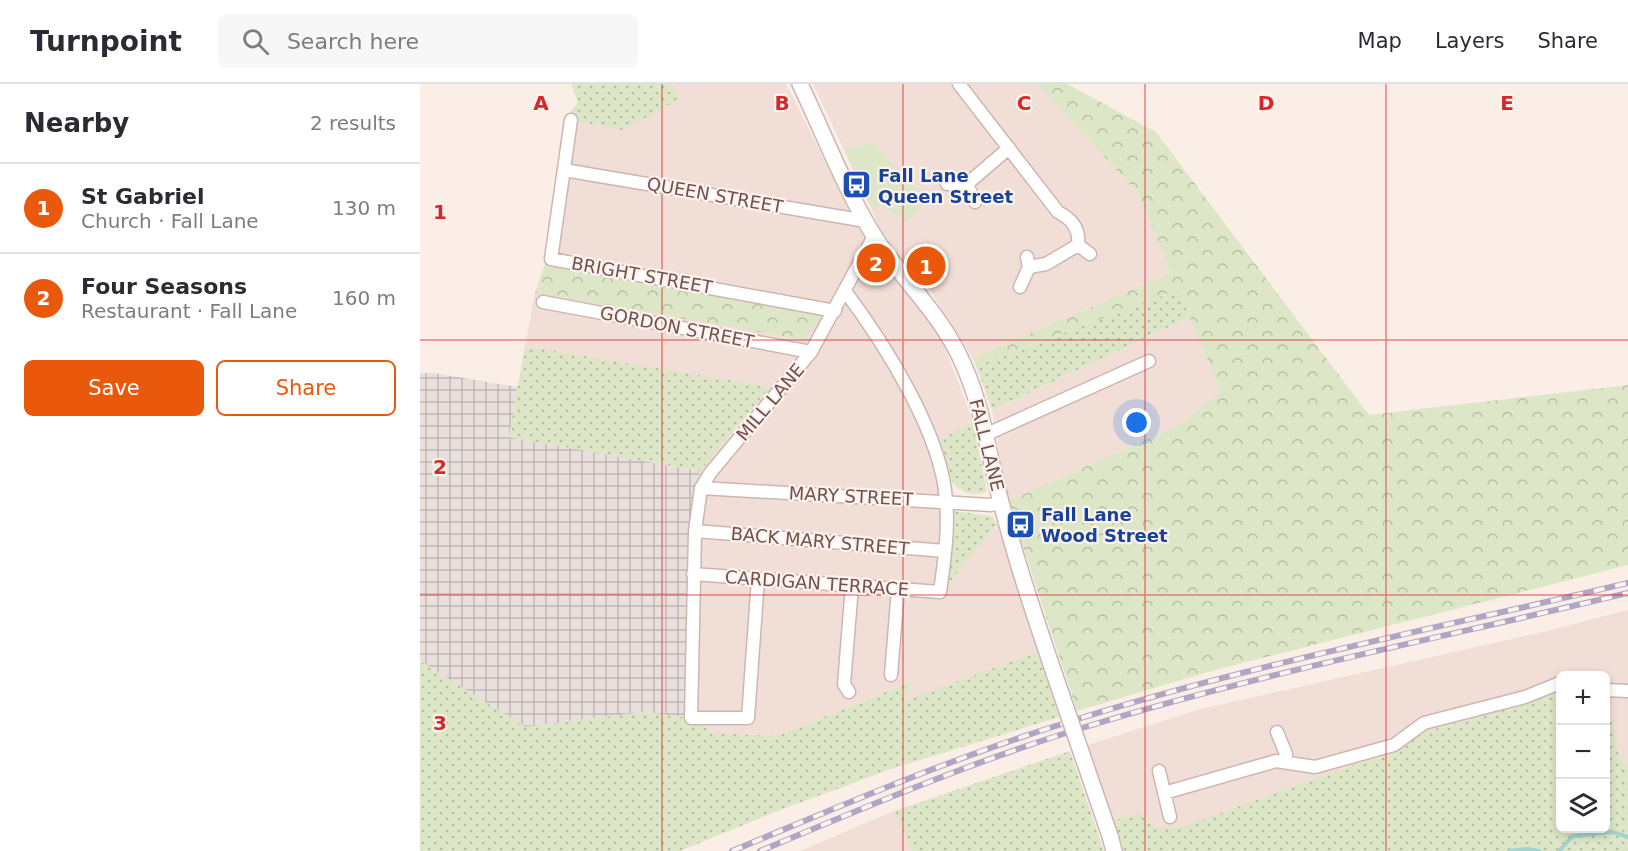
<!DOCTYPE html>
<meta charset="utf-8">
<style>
:root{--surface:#fff;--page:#f7f7f7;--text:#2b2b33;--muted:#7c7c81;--line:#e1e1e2;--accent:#ea580c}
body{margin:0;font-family:"DejaVu Sans",sans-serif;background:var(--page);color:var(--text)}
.controls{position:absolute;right:18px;bottom:18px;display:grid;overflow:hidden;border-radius:9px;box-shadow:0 3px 9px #0003}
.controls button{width:54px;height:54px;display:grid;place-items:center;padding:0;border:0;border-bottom:2px solid var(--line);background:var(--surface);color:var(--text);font:30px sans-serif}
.you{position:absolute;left:717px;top:339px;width:21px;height:21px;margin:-15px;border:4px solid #fff;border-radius:50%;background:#1a73e8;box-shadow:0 0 0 9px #1a73e833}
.badge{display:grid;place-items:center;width:39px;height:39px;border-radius:50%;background:var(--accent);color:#fff;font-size:20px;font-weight:700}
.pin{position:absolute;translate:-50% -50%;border:3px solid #fff;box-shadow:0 2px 6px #0006}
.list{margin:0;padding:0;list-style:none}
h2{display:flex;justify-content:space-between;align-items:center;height:78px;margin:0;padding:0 24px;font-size:26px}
h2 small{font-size:20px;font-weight:400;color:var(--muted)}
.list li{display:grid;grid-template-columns:39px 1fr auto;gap:18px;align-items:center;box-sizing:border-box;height:90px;padding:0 24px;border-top:2px solid var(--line)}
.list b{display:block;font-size:22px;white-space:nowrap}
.list p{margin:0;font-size:20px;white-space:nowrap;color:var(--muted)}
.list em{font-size:20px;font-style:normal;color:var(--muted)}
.actions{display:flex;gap:12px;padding:18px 24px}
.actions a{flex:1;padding:14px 0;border:2px solid var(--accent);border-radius:9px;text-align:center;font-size:21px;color:var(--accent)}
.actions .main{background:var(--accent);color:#fff}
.icon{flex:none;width:33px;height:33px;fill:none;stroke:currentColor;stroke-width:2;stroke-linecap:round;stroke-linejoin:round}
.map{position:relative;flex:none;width:1208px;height:767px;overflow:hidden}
header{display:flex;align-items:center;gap:36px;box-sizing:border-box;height:84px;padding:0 30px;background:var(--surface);border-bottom:2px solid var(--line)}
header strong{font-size:28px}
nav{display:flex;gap:33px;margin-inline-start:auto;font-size:21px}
.search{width:420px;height:54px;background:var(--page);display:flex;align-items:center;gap:15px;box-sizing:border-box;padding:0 21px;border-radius:9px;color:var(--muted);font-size:22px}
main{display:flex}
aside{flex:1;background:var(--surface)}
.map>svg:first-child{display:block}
.residential{fill:#f1ded6}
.industrial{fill:url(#industrial-grid)}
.grass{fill:url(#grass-dots)}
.forest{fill:url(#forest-crowns)}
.green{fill:#dde7c7}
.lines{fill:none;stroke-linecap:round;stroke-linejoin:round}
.stream{stroke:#a4d3cd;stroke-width:4}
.minor-casing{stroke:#cdb6b1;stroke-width:15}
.tertiary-casing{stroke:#cdb6b1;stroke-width:18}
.minor{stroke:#fff;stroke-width:12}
.tertiary{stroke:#fff;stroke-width:15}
.rail-casing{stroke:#aea6c3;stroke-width:6}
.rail{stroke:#fdf2ed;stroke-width:4;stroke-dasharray:11;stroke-linecap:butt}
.tertiary-bridge-casing{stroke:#cdb6b1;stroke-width:18;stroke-linecap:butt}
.tertiary-bridge{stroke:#fff;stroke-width:15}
.grid{fill:none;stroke:#d62828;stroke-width:1.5;stroke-opacity:0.55}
.labels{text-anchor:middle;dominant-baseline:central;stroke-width:4.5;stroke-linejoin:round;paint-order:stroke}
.transit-label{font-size:18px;font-weight:bold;fill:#164399;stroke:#fdf2ed;text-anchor:start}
.street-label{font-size:18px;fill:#72514e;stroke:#fdf2ed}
.grid-label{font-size:20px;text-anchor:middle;font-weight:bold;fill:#d62828;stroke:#fdf2ed;stroke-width:4.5;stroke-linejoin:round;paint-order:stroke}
</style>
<header>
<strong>Turnpoint</strong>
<div class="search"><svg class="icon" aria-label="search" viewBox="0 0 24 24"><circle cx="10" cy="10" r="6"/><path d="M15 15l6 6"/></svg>Search here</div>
<nav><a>Map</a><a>Layers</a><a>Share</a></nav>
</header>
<main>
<aside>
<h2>Nearby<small>2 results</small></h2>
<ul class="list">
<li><span class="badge">1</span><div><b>St Gabriel</b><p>Church · Fall Lane</p></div><em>130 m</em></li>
<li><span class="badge">2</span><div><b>Four Seasons</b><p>Restaurant · Fall Lane</p></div><em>160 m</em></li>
</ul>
<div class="actions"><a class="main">Save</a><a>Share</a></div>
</aside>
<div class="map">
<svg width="1208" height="767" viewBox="0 0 1208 767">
<defs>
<pattern id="industrial-grid" width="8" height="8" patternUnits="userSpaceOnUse" patternTransform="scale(1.5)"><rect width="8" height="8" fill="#e9e0dd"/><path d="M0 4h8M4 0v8" fill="none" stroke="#c1b8b5"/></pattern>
<pattern id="grass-dots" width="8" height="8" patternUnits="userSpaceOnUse" patternTransform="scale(1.5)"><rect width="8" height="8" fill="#dde7c7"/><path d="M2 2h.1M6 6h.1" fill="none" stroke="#b8bea4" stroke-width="1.8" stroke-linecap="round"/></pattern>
<pattern id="forest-crowns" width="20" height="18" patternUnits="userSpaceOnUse" patternTransform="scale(1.5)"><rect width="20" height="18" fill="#dde7c7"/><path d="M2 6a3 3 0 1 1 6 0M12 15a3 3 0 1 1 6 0" fill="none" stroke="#b8bea4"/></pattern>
</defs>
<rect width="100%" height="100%" fill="#faeee7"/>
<path class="residential" d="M252,0H366L439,145L513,234L553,337L511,361L523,395L521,507L577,440L618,568L484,618L492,597L357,652L293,649L271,634L280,387L349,303L105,262L115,209L125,180L143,37L260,15Z
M393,0H617L718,109L751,189L552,274L507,201L476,168L459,143L452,126L464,121L452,58L424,66Z
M770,233L801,307L760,341L588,417L572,326Z
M1208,526V682L1198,670L1193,644L1186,625V592H1140V607L1123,615L993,654L981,666L972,671L942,678L762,744H735L720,729L693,737L668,661L777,626L1127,547Z
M474,727L492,767H380Z"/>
<path class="industrial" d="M0,289H14L98,303L89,353L280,387L271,634L225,628L105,643L0,577Z"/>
<path class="grass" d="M151,0H252L260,15L203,46L151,36L143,37L158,18Z
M758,206L770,233L572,326L556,282Z
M105,262L350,303L280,387L89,353Z
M553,337L567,408C533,418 523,385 513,360Z
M535,427L572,432L577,440L528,500L532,430Z
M618,568L639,633L471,685L355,728L260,767H0V577L105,643L225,628L271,634L293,649L357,652L493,597L484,617Z
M1140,607V744H1186V625C1199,643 1190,667 1208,682V767H703L693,737L720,729L735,744L762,743L942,678L972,671L1000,649L1113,618Z
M650,667L684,767H492L474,727Z"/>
<path class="forest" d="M617,0H647L736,48L949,331L1208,301V481L795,586L657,627L588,417L760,341L801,307L758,206L556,282L552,274L751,189L718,109Z
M125,180L399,227L401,233L386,256L115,209Z"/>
<path class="green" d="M452,58L508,117L485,138L464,121L452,126L424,66Z"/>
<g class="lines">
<path class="stream" d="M1089,767L1107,765L1119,767
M1139,767L1153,752L1193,748L1208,753"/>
<defs>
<path id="minor" d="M539,0L638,128C652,135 660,145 658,161L626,180L609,183
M151,36L131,175L415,227
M144,86L446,137
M527,100H547L589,64
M547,100L555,118
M658,161L670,170
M600,203L609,183L607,173
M123,218L391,268
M567,350L729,277
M281,404L571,421L581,419
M275,447L525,467
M273,490L520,508C524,478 529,447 526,416C522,350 464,259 425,207
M338,495L328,634H271L275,447L281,404L291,388L391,268L454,152
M471,591L478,505
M1186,606L1208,607
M429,608L424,600L432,502
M857,648L866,670L865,677
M739,687L750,733
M744,709L856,677L895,683L974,661L1004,639L1105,613L1140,599"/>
<path id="tertiary" d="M380,0C405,52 425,106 456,155C485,199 523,232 544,282C564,327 569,375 582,422C597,480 616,536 635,592
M690,752L694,767"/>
</defs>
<use href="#minor" class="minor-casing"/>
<use href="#tertiary" class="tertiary-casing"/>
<use href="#minor" class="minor"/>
<use href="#tertiary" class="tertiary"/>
<defs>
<path id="rail" d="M312,767C421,722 529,675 642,640C827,581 1019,544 1208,499
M340,767C441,725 542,682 646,649C830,591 1021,554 1208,509"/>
</defs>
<use href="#rail" class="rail-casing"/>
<use href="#rail" class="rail"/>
<defs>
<path id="tertiary-bridge" d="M635,592L690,752"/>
</defs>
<use href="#tertiary-bridge" class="tertiary-bridge-casing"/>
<use href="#tertiary-bridge" class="tertiary-bridge"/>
</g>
<path class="grid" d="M242,0V767M483,0V767M725,0V767M966,0V767M0,256H1208M0,511H1208"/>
<defs>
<symbol id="bus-square" viewBox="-11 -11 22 22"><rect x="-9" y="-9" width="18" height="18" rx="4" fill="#1a4fb4" stroke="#fdf2ed"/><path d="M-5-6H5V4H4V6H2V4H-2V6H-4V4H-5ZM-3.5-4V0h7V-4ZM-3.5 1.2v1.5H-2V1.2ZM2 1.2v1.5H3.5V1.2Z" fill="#fff"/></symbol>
</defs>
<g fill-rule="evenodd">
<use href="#bus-square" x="420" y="84" width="33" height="33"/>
<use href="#bus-square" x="584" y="424" width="33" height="33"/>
</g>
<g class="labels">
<g class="transit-label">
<text x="458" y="91">Fall Lane<tspan x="458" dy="21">Queen Street</tspan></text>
<text x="621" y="430">Fall Lane<tspan x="621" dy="21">Wood Street</tspan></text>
</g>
<g class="street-label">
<text transform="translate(295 111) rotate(10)">QUEEN STREET</text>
<text transform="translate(222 191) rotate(10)">BRIGHT STREET</text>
<text transform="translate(257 243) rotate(11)">GORDON STREET</text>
<text transform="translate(350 318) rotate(-50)">MILL LANE</text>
<text transform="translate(567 361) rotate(76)">FALL LANE</text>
<text transform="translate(431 412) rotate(3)">MARY STREET</text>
<text transform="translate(400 457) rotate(5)">BACK MARY STREET</text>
<text transform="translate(397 499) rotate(4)">CARDIGAN TERRACE</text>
</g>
</g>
<g class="grid-label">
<text x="121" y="26">A</text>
<text x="362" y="26">B</text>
<text x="604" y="26">C</text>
<text x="846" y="26">D</text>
<text x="1087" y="26">E</text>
<text x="20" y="135">1</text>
<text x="20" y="390">2</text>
<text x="20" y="646">3</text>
</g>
</svg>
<div class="controls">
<button>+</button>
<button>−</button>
<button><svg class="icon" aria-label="layers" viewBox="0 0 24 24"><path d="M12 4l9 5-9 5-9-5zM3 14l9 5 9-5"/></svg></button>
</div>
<div class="you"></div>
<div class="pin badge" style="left:506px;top:182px">1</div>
<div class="pin badge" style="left:456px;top:179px">2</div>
</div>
</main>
